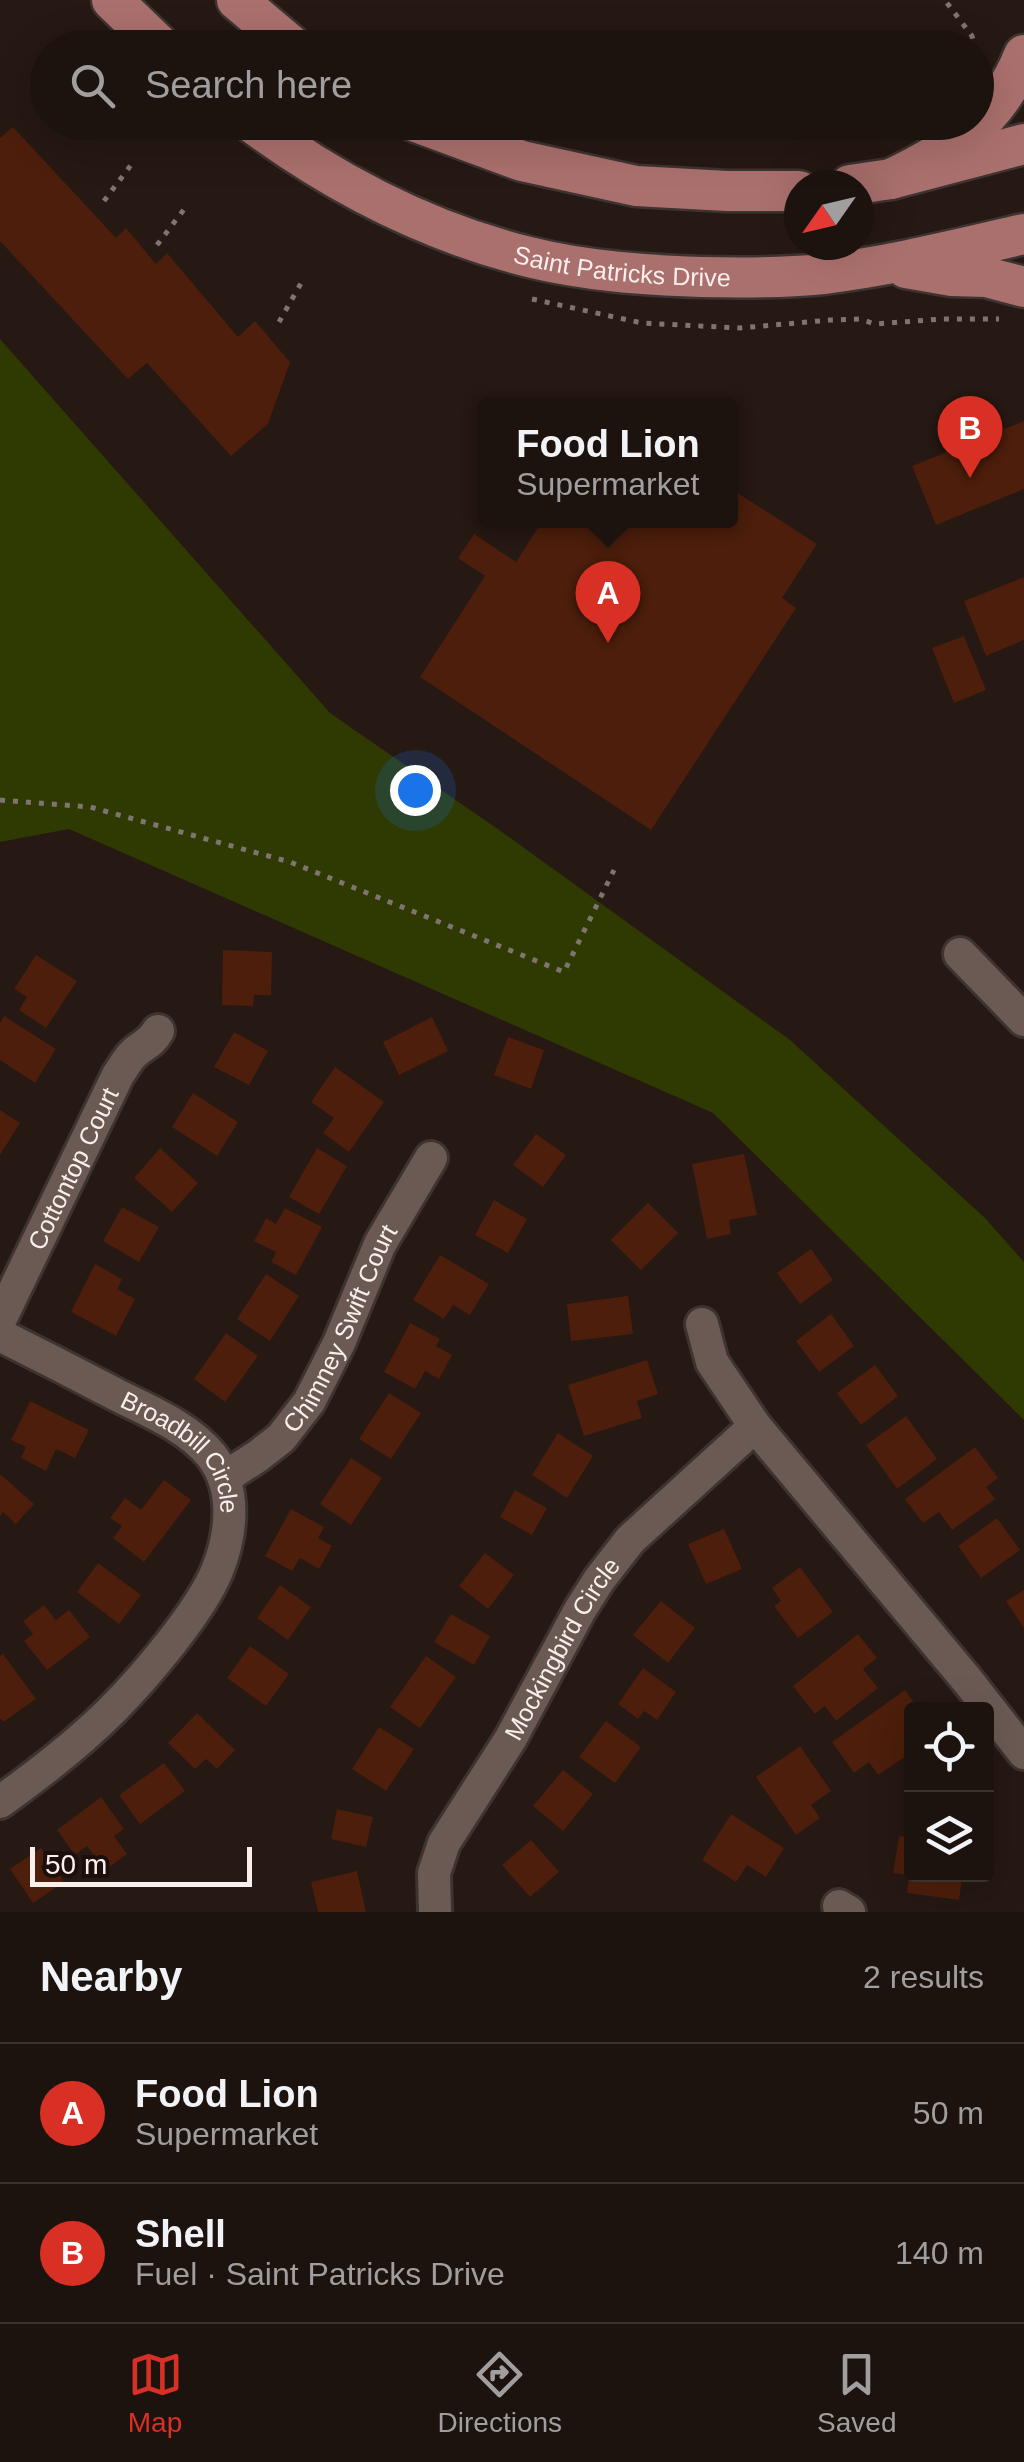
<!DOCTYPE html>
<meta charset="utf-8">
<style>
:root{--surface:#1c120e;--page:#29201c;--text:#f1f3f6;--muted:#a09e9e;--line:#3a322e;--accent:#d93025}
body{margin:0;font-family:Arial,sans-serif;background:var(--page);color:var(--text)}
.controls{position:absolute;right:30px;bottom:30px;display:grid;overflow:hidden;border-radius:10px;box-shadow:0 10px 40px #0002}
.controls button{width:90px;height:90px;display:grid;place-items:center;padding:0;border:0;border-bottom:2px solid var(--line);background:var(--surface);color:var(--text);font:50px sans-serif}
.compass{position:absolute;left:784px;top:170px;width:90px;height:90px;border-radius:50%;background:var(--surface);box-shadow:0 10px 40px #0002;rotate:236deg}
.scale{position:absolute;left:30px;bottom:25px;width:222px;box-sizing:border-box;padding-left:10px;border:5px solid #f9efec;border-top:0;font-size:28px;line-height:35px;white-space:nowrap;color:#f9efec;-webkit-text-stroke:8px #1c0f0b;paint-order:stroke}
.you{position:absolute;left:415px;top:790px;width:35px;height:35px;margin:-25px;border:8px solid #fff;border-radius:50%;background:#1a73e8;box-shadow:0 0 0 15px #1a73e833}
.badge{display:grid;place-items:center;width:65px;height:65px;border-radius:50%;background:var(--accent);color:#fff;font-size:32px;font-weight:700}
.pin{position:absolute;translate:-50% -82px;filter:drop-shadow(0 2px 5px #0008)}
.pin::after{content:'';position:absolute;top:52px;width:35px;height:30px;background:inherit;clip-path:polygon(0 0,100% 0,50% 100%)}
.popup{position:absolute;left:478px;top:398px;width:260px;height:130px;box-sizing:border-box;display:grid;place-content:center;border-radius:10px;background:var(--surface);filter:drop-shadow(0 2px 8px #0005);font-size:32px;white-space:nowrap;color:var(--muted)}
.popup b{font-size:38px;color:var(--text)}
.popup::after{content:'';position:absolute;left:50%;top:100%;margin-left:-20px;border:20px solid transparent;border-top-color:var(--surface)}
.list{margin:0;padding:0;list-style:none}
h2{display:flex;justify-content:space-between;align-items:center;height:130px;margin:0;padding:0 40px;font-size:42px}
h2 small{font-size:32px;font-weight:400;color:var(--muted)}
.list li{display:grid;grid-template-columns:65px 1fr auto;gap:30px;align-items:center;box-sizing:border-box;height:140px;padding:0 40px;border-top:2px solid var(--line)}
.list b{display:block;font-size:38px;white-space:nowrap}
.list p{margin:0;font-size:32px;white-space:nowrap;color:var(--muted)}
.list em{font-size:32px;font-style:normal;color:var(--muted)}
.icon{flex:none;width:55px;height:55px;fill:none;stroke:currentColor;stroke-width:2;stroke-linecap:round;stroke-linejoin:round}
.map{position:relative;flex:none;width:1024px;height:1912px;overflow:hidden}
.search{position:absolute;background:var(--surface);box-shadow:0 10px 40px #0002;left:30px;right:30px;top:30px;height:110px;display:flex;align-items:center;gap:25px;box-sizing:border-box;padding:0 35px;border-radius:55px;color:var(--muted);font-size:38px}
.sheet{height:410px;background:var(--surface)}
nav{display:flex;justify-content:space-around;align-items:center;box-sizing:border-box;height:140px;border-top:2px solid var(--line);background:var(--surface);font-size:28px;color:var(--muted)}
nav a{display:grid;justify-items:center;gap:5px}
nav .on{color:var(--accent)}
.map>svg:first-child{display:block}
.green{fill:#2e3a01}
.building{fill:#4c1e0b}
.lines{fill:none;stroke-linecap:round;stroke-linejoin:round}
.minor-casing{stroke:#3d3331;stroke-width:38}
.major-casing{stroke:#3d3331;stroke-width:45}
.path{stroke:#807470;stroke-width:5;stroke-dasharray:5 8;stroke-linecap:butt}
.minor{stroke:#6b5a54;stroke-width:32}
.major{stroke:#aa706d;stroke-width:40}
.labels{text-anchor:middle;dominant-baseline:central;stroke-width:9;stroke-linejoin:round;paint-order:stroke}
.street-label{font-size:25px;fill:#f9efec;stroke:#1c0f0b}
</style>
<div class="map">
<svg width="1024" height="1912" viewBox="0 0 1024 1912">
<rect width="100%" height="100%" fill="#261813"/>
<path class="green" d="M0,339L330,713L502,832L790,1040L985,1218L1024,1262V1420L713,1113L69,829L0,842Z"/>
<path class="building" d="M13,127L116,238L126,228L156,264L167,253L238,337L255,321L290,362L268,424L231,456L147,363L128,379L0,241V138Z
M1024,421V489L936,525L912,466Z
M730,488L817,544L782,598L796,608L651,830L420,677L485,576L458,558L474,534L516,562L543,520H730Z
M1024,577V640L986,656L964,601Z
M964,636L986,690L954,703L932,648Z
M223,950L272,952L271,995H254L253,1006L222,1005Z
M36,955L77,981L46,1028L19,1010L27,997L14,989Z
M4,1016L56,1049L35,1083L0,1060V1023Z
M432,1017L448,1051L399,1075L383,1042Z
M234,1032L268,1051L249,1085L214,1067Z
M508,1037L544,1050L531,1089L494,1075Z
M335,1067L384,1102L349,1152L323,1133L334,1118L311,1102Z
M193,1093L238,1122L217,1156L172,1127Z
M0,1110L20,1123L0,1155Z
M536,1134L566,1155L543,1187L513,1165Z
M160,1148L198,1183L172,1212L134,1178Z
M317,1148L347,1166L319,1214L289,1197Z
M744,1154L757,1215L729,1220L731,1234L707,1239L692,1164Z
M494,1200L527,1219L508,1253L475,1235Z
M648,1203L678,1233L641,1270L611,1240Z
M122,1207L159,1227L139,1262L103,1241Z
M285,1208L322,1227L296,1275L271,1262L276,1252L254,1241L266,1218L276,1224Z
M811,1249L833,1280L800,1304L777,1273Z
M440,1255L489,1284L470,1315L453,1305L444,1319L413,1300Z
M95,1264L122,1279L117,1289L135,1299L116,1336L71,1312Z
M266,1274L299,1296L270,1341L237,1319Z
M628,1296L633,1334L571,1341L567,1304Z
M831,1314L854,1346L819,1372L796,1341Z
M410,1323L440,1339L436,1346L452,1355L439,1379L425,1371L415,1389L384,1372Z
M226,1333L258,1356L225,1402L194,1379Z
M647,1360L658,1394L637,1401L642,1418L584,1436L568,1385Z
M875,1365L898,1396L861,1425L837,1393Z
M389,1393L421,1413L391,1459L359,1439Z
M30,1401L89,1430L75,1458L56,1449L46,1471L21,1458L26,1447L11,1440Z
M906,1416L937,1459L897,1489L866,1445Z
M558,1433L593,1456L567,1498L532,1475Z
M975,1447L998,1478L986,1487L995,1499L952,1530L939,1512L923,1523L905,1499Z
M351,1458L382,1478L351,1525L320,1504Z
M0,1474L34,1504L16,1524L3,1512L0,1516Z
M164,1480L191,1500L144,1562L113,1538L122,1526L110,1518L125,1498L141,1510Z
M515,1490L547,1508L532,1535L500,1517Z
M291,1509L324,1527L318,1538L332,1546L319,1569L300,1558L292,1571L265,1556Z
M997,1518L1020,1550L981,1578L958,1546Z
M724,1529L742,1569L706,1584L688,1544Z
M485,1553L514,1575L488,1609L459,1586Z
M98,1563L141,1595L119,1624L77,1592Z
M800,1567L833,1612L798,1638L774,1606L781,1601L772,1588Z
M280,1585L311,1607L288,1640L257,1618Z
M1024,1590V1628L1006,1601Z
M661,1601L695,1628L668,1663L633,1635Z
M44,1605L56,1620L69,1610L90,1637L47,1670L24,1641L33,1634L23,1621Z
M451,1614L490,1636L474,1665L434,1642Z
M858,1634L877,1658L863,1669L878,1688L836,1721L825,1706L815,1714L793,1686Z
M250,1646L289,1674L266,1706L227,1678Z
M3,1654L36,1699L3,1722L0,1718V1656Z
M426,1656L456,1677L420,1728L390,1707Z
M643,1668L676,1692L657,1720L644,1711L638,1719L618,1704Z
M905,1690L919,1710H912V1722L909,1724L912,1728V1752L878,1775L869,1762L854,1773L832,1742Z
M197,1713L235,1750L217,1769L206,1759L195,1769L168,1743Z
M606,1721L641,1747L615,1783L579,1757Z
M379,1727L414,1749L386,1791L352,1769Z
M800,1746L831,1791L811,1805L820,1818L796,1835L756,1777Z
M164,1763L185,1791L140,1824L119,1795Z
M563,1770L593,1794L563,1831L533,1806Z
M101,1797L124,1829L114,1836L127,1854L105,1870L87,1846L75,1855L57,1830Z
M337,1809L373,1817L366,1847L331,1839Z
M731,1814L784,1848L766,1877L747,1865L736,1882L702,1860Z
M899,1836L912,1838V1874H983L982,1881L962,1878L959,1900L907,1893L909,1875L893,1873Z
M531,1840L559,1872L530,1897L502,1865Z
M41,1848L64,1882L33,1903L10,1869Z
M357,1871L366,1912H318L311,1882Z"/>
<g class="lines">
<defs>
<g id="minor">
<path d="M960,954L1024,1020"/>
<path id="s1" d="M0,1320L118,1075C123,1068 127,1060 133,1054C143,1044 150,1045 158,1031"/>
<path d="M702,1324L712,1362L755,1426"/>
<path id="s2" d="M0,1335C38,1354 77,1374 115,1394C148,1411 187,1426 211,1455C237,1488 232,1534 217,1571C200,1612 144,1678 112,1710C78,1744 39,1774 0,1802"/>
<path id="s3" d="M224,1478L258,1456L281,1438L309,1402L339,1343L380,1244L431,1158"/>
<path d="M839,1906L849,1912"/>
<path id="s4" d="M435,1912L434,1873L444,1843L511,1738L580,1610L599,1580L630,1540L755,1426L967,1680L1024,1753"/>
</g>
<g id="major">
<path d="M112,0L162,48"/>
<path d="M237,0L294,48"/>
<path id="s5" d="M251,122C335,184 428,232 529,257C585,271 644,275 702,277C743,278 783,278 823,274C891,266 958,249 1024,234"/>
<path d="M416,122L522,161L636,186L727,191H799"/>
<path d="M891,179C953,149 997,122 1024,55"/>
<path d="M850,185L891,179L1024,144"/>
<path d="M906,268L952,276L986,277L1024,287"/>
</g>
</defs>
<use href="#minor" class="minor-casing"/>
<use href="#major" class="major-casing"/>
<path class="path" d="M947,3L972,36L975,48
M486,48L489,39
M976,56L983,66
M104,201L131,165
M157,245L185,208
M532,299L642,323L740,328L830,320L860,319L875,324L942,319H999
M279,322L304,278
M0,800L90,807L290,862L564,972L614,870"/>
<use href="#minor" class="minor"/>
<use href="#major" class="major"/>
</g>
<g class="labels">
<g class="street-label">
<text stroke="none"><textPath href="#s5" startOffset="405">Saint Patricks Drive</textPath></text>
<text stroke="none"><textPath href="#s1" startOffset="168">Cottontop Court</textPath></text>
<text stroke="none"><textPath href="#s3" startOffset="195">Chimney Swift Court</textPath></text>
<text stroke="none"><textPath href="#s2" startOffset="222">Broadbill Circle</textPath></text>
<text stroke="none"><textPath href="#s4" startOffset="298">Mockingbird Circle</textPath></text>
</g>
</g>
</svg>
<div class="controls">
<button><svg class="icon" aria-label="locate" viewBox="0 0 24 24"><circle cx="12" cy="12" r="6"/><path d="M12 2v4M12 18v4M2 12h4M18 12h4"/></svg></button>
<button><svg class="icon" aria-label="layers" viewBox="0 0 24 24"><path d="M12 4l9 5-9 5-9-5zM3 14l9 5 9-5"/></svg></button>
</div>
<svg class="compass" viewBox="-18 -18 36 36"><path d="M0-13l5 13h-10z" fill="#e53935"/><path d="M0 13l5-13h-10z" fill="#a09e9e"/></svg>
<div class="scale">50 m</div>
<div class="you"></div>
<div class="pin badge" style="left:608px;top:643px">A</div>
<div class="popup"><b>Food Lion</b>Supermarket</div>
<div class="pin badge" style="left:970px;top:478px">B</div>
<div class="search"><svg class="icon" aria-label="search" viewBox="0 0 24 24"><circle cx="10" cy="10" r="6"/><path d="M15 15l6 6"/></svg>Search here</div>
</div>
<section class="sheet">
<h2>Nearby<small>2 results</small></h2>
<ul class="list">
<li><span class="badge">A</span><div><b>Food Lion</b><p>Supermarket</p></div><em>50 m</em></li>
<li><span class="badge">B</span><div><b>Shell</b><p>Fuel · Saint Patricks Drive</p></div><em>140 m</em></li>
</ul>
</section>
<nav>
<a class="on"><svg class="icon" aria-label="map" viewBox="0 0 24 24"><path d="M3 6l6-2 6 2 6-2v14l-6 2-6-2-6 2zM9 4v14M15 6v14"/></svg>Map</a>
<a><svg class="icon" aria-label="directions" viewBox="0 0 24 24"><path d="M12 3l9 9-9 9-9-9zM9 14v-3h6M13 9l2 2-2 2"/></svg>Directions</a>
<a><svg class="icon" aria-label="saved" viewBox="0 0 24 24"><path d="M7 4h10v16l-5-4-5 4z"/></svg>Saved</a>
</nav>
